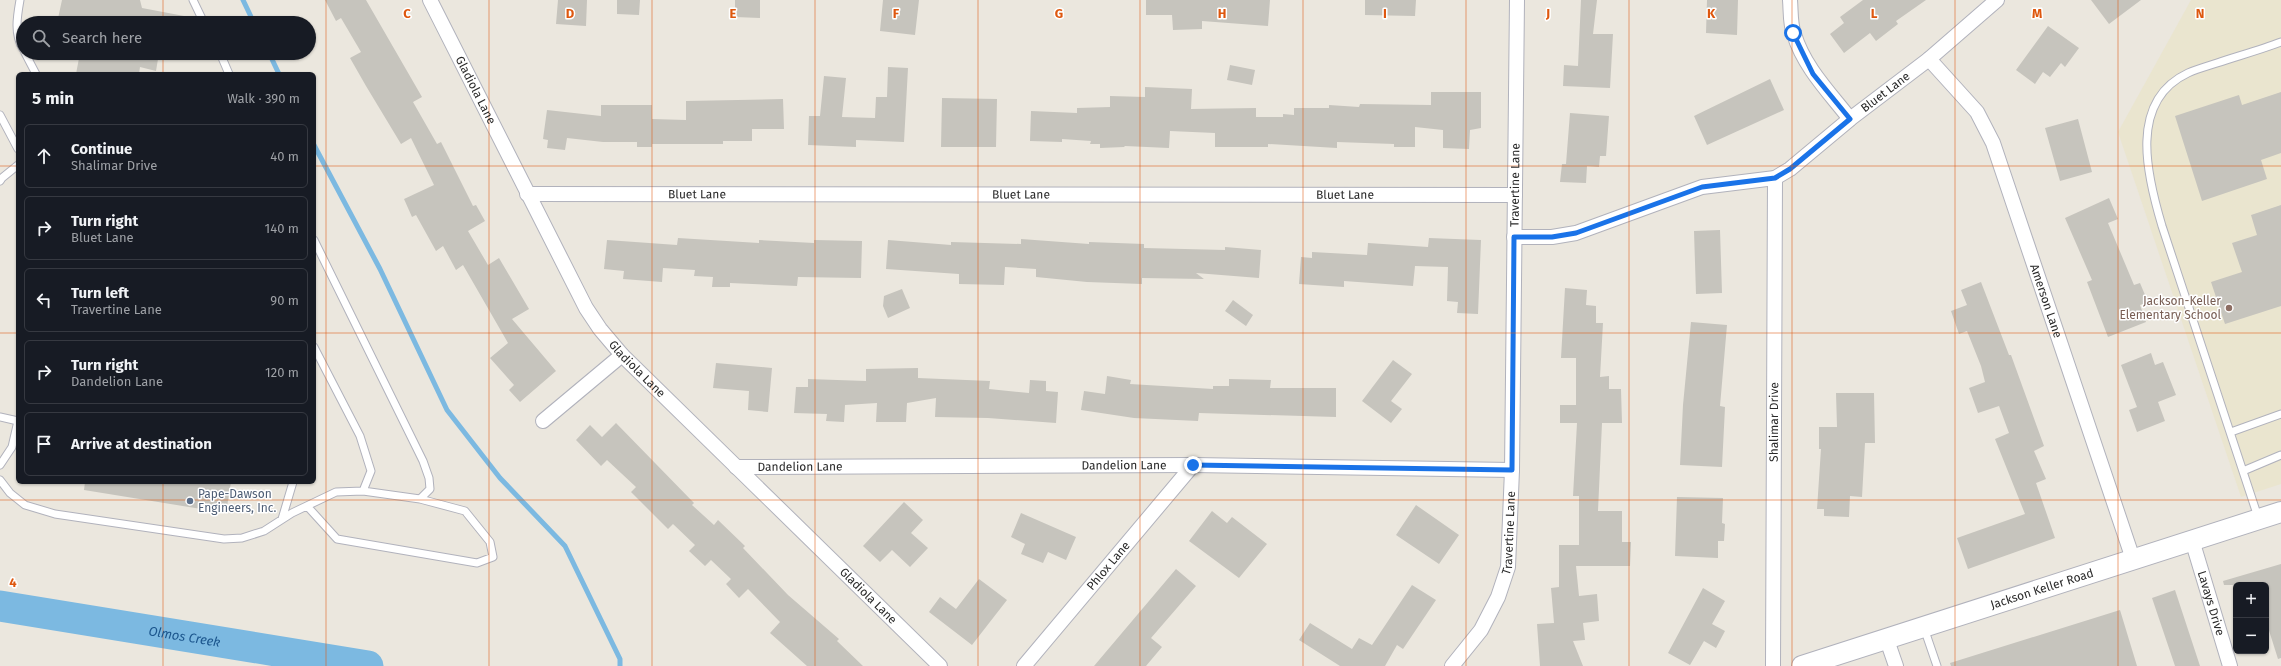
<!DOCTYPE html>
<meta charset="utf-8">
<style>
:root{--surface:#171b24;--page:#20242c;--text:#f1f3f6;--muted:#9ea1a6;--line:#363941}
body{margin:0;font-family:"Fira Sans",sans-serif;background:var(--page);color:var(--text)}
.controls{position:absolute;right:12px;bottom:12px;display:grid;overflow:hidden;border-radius:6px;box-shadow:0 1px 3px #0004}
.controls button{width:36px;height:36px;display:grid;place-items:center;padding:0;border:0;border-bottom:1px solid var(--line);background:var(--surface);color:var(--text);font:20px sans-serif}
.stop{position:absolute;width:12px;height:12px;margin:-9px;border:3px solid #1a73e8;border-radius:50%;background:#fff}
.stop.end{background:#1a73e8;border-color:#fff;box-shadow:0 1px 4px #0008}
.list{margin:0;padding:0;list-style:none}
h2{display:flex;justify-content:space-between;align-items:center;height:52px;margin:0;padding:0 16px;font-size:17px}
h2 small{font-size:13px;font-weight:400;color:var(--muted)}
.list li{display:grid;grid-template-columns:26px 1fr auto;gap:12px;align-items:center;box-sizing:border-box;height:64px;margin:0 8px 8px;padding:0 8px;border:1px solid var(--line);border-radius:6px}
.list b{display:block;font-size:15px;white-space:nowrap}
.list p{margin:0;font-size:13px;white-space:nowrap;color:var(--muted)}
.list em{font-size:13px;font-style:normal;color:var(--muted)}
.icon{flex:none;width:22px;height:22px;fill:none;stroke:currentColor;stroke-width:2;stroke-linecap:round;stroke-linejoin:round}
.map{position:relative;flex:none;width:2281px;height:666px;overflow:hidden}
.search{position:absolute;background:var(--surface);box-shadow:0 1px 3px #0004;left:16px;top:16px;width:300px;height:44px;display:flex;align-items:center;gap:10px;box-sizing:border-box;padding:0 14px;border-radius:22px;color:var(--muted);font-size:15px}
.panel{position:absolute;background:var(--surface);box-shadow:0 1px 3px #0004;left:16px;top:72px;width:300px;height:412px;border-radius:6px}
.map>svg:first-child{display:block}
.education{fill:#eae5cf}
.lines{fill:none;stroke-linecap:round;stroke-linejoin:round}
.stream{stroke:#7cb9e1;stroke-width:5}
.river{stroke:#7cb9e1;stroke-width:31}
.building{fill:#c6c4bd}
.lane-casing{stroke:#b1b2bc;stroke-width:9}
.street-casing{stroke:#b1b2bc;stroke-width:16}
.secondary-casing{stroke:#b1b2bc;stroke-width:22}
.lane{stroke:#fff;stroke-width:7}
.street{stroke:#fff;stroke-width:14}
.secondary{stroke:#fff;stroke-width:20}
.route{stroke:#1a73e8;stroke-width:5}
.grid{fill:none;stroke:#de570e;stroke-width:1;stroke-opacity:0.55}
.education-dot{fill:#8d6e63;stroke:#fff;stroke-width:1.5}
.service-dot{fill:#5c6f8a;stroke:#fff;stroke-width:1.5}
.labels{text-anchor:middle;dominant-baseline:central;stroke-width:3;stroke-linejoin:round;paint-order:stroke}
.street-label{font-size:12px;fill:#2a2a2a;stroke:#fff}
.education-label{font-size:12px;fill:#785e54;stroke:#fff;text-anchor:end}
.service-label{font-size:12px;fill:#4e5e75;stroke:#fff;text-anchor:start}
.water-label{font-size:13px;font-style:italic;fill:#1c568d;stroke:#fff}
.grid-label{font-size:13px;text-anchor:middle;font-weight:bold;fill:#de570e;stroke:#fff;stroke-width:3;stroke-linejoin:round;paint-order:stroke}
</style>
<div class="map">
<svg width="2281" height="666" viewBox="0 0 2281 666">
<rect width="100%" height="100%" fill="#ebe7de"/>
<path class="education" d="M2191,0H2281V484L2241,497L2118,132Z"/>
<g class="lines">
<path class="stream" d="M243,0L254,23
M269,53L279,74
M314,145L380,269L447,410L500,478L565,546L620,659V666"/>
<path class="river" id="s1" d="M0,606L368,666"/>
</g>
<path class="building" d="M62,0H140L142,8L184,16L183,23H57Z
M325,0H366L422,97L413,102L437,144L441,142L473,206L476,205L485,221L468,231L488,265L499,258L529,309L512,319L556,371L520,402L509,390L514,385L490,358L508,343L463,265L456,270L443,246L436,251L416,215L412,217L404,199L434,185L411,138L401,144L366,86L350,58L361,52L341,18L336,21Z
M558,0H587L586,26L556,24Z
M617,0H640L639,15L617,14Z
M735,0H760V18L735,17Z
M883,0H919L915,35L880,31Z
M1146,0H1270L1268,26L1202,21V29L1173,30L1172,15H1146Z
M1365,0H1416L1415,16L1365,15Z
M1581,0H1597L1593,34H1613L1610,88L1563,86L1564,65L1578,66Z
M1707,0H1738L1737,35L1706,33Z
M1863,0H1926L1896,21L1898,24L1876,41L1870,33L1844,53L1830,34L1844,23L1840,17Z
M2091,0H2141L2109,24Z
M2048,26L2079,48L2065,67L2061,63L2050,77L2043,72L2035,84L2016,70Z
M80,53H159L156,71L140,67L139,74H76Z
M1230,65L1255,70L1252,85L1227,80Z
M888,67L908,68L904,142L856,140V147L808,145L809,116H820L824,76L846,78L842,117L875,118L876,97H887Z
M1770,79L1784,110L1707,145L1694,116Z
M1145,87L1192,89L1191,109L1256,108V117H1283V114L1294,115V108H1329V105L1359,107L1360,104L1431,105V92H1481V128L1470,130L1469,149L1443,148V130L1415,127V147H1394V144L1337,142V148L1268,144V147H1215V133L1170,131L1169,148L1125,146L1124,147L1100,148V144H1090L1091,141L1062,139V142L1030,141L1031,111L1077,113V108L1110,107V96L1145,97Z
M2281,92V153L2261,160L2267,179L2202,201L2175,116L2239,95L2242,105Z
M942,98L997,99L996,147H941Z
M783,99L784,129H752V141H723V144H652V147H637V142H603L567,138L565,150L547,148L548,140L543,139L547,110L601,116V105H652V119L686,120V101Z
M1570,113L1609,116L1606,156H1600L1599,167L1587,166L1586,183L1560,182L1562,164H1566Z
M2078,119L2092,172L2060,181L2045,128Z
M2109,198L2118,219L2108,223L2134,285L2140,283L2148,302L2140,305L2146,322L2108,337L2087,282L2092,280L2065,218Z
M2281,205V306L2225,324L2211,282L2242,272L2232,243L2257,235L2251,215Z
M1720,230L1722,293L1696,294L1694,231Z
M678,238L759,243V240L814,243V240L862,241L861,278L798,277L797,286L730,283V287H712L713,277L694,276L695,270L663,268L662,282L623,279L624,271L604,269L607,240L677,245Z
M1429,238L1481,240L1478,314L1457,313L1458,302L1447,301L1448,267L1415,266L1413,286L1344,281V287L1299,284L1301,257L1312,258V252L1367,255L1368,243L1428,247Z
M1021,239L1089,244V242L1144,244V248L1225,250V247L1261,250L1259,278L1196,273L1204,279L1142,278V284L1087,282L1036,277V269L1005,267L1004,285L959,284V274L886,269L888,240L951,245V242L1021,244Z
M1981,282L2009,355H2011L2044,446L2034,451L2046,479L2036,483L2055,538L1968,569L1957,538L2025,514L1995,439L2009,433L1999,406L1978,413L1969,388L1985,382L1981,366L1967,331L1959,334L1951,311L1967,305L1961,290Z
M1565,288L1587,290L1586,305L1596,306V323H1603L1600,377L1609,376V389H1621L1622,423H1602L1598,511H1622V542H1631L1630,566H1576L1579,596L1597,594L1599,621L1583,623L1585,640L1573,641L1583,666H1540L1537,624L1554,623L1551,588L1559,587V545H1579V496H1573L1577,423H1560V405H1576V358H1561Z
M902,289L910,308L888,318L883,306L884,296Z
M1233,300L1253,315L1246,326L1225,311Z
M1691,322L1727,325L1720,406L1725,407L1722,467L1680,465L1683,405Z
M2151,353L2155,365L2163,362L2176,395L2158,402L2165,421L2137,432L2129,410L2137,407L2121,365Z
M1393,360L1412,374L1391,401L1402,409L1391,423L1362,401Z
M716,363L772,368L768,412L748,410L749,391L713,388Z
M918,368V378L990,381L989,389L1029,393L1030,380L1046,381V391L1058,392L1056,423L988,418L935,417L936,398L907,403L906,422H876L877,403L845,405L844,422L826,421L827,414L794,413L796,387H808V379L866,381V369Z
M1107,376L1131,380L1130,384L1213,389V386H1229V379L1271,380L1270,388H1336V417L1199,413L1198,421L1134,418L1081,410L1084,391L1105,394Z
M1836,393H1874L1875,443H1865L1862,497L1850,496L1849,517L1824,516V509H1817L1821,449H1819V427H1837Z
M616,423L694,503L692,505L714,525L718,520L745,546L743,548L788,595L839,639L837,641L863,666H807L770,633L780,622L748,589L739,598L726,584L731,579L711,560L705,566L689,551L695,545L673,524L668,529L631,492L636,487L607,460L601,466L576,440L590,425L602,437Z
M85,482H231L226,513L84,490Z
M1677,497L1723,498L1722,523L1725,524L1724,541H1718V558L1675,556Z
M904,502L923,520L911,533L928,548L910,567L892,550L880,562L863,546Z
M1416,505L1459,535L1439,564L1396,535Z
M1212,511L1227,523L1232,517L1267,544L1239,578L1189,541Z
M1021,513L1076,537L1066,560L1048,552L1043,563L1021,554L1025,544L1011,537Z
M2281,564V658L2278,659L2266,621V585H2224L2223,581Z
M1176,569L1196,586L1151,638L1162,647L1146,666H1094Z
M979,579L1007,600L972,645L929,612L940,597L956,609Z
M1412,585L1436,600L1403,649L1397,645L1385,666H1340L1299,640L1310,623L1352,649L1359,638L1372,645Z
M1703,588L1725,601L1712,624L1725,631L1716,648L1704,641L1690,665L1668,653Z
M2175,590L2200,666H2175L2152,598Z
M2120,610L2137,666H1951L1950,663Z"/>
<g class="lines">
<defs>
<path id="lane" d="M20,0C17,17 14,34 23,49
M193,0L204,23
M25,53L36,74
M220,53L229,74
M0,115L18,149
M0,181L2,178L18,165
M314,347L360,436L371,471L363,491
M0,417L18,421
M2231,432L2281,414
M0,465L12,447L18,421
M2243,471L2281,455
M0,480L10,493L25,505L55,514L224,539L242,538L264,531L292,513L336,492L363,491L420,499L430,489L429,478L423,461L314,240
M307,506L337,539L477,563L493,557L490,542L465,511L420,499
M2258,517L2162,226C2147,176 2128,101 2188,73C2197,69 2208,66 2217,63C2238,56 2260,50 2281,42
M282,519L293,482
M1924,628L1937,666"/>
<g id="street">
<path id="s2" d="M430,0L586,308L600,329L622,355L940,666"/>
<path d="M1790,0C1791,11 1790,24 1794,34C1804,67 1829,92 1850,119"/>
<path id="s3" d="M1929,59L1977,112L1993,143L2133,559"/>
<path id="s4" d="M527,194L1515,195"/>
<path id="s5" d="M1514,237H1552L1576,233L1702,187L1775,178L1790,169L1850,119L1929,59L1997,0"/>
<path d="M543,421L622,355"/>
<path id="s6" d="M736,467L1193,465L1512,470"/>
<path id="s7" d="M2192,540L2230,666"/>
<path d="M1887,640L1896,666"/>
<path id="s8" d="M1024,666L1193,465"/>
<path id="s9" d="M1452,666L1481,630L1498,597L1508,567L1512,470L1517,0"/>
<path id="s10" d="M1773,666L1775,178"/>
</g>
<g id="secondary">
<path id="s11" d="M1802,666L2281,512"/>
</g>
</defs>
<use href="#lane" class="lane-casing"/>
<use href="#street" class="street-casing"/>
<use href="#secondary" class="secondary-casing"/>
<use href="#lane" class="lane"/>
<use href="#street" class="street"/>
<use href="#secondary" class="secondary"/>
</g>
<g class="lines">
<path class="route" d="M1193,465L1512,470L1514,237H1552L1576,233L1702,187L1775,178L1790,169L1850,119L1813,74L1793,33"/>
</g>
<path class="grid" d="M163,0V23M326,0V666M489,0V666M652,0V666M815,0V666M978,0V666M1140,0V666M1303,0V666M1466,0V666M1629,0V666M1792,0V666M1955,0V666M2118,0V666M163,53V74M0,166H18M314,166H2281M0,333H18M314,333H2281M163,482V666M0,500H2281"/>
<circle class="education-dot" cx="2229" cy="308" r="4"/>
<circle class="service-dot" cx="190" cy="501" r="4"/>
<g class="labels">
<g class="street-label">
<text stroke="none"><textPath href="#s2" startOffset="101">Gladiola Lane</textPath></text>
<text stroke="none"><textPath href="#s5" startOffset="410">Bluet Lane</textPath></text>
<text stroke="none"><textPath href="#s9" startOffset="497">Travertine Lane</textPath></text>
<text stroke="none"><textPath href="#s4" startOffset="170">Bluet Lane</textPath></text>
<text stroke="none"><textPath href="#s4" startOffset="494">Bluet Lane</textPath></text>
<text stroke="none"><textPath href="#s4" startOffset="818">Bluet Lane</textPath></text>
<text stroke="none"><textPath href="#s3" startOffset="273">Amerson Lane</textPath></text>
<text stroke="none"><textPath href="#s2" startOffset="425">Gladiola Lane</textPath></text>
<text stroke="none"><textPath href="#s10" startOffset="244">Shalimar Drive</textPath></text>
<text stroke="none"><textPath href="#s6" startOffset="388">Dandelion Lane</textPath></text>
<text stroke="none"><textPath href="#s6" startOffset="64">Dandelion Lane</textPath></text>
<text stroke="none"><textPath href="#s9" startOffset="149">Travertine Lane</textPath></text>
<text stroke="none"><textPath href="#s8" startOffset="131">Phlox Lane</textPath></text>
<text stroke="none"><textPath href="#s11" startOffset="252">Jackson Keller Road</textPath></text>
<text stroke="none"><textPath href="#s2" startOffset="749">Gladiola Lane</textPath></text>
<text stroke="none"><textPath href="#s7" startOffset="66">Lavays Drive</textPath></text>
</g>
<g class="education-label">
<text x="2221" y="301">Jackson-Keller<tspan x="2221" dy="14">Elementary School</tspan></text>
</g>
<g class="service-label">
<text x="198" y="494">Pape-Dawson<tspan x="198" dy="14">Engineers, Inc.</tspan></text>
</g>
<g class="water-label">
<text stroke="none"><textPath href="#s1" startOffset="187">Olmos Creek</textPath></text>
</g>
</g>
<g class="grid-label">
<text x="407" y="18">C</text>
<text x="570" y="18">D</text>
<text x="733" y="18">E</text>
<text x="896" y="18">F</text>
<text x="1059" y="18">G</text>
<text x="1222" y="18">H</text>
<text x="1385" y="18">I</text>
<text x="1548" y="18">J</text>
<text x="1711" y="18">K</text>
<text x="1874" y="18">L</text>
<text x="2037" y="18">M</text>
<text x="2200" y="18">N</text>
<text x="13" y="587">4</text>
</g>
</svg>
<div class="controls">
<button>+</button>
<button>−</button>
</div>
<div class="stop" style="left:1793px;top:33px"></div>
<div class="stop end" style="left:1193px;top:465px"></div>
<div class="search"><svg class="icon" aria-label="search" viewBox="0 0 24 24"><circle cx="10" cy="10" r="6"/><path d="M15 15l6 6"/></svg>Search here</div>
<section class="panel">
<h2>5 min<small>Walk · 390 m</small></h2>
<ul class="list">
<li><svg class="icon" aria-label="ahead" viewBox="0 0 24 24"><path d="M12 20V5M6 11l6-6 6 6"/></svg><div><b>Continue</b><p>Shalimar Drive</p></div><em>40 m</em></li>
<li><svg class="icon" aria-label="right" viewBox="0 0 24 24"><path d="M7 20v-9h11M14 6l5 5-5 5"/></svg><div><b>Turn right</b><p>Bluet Lane</p></div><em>140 m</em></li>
<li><svg class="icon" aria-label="left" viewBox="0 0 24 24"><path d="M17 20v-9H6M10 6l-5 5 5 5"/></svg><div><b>Turn left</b><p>Travertine Lane</p></div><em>90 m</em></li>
<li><svg class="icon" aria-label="right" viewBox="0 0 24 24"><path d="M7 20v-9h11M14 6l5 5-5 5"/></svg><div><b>Turn right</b><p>Dandelion Lane</p></div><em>120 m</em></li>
<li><svg class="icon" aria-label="arrive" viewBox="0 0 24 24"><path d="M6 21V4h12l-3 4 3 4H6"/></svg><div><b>Arrive at destination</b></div></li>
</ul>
</section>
</div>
